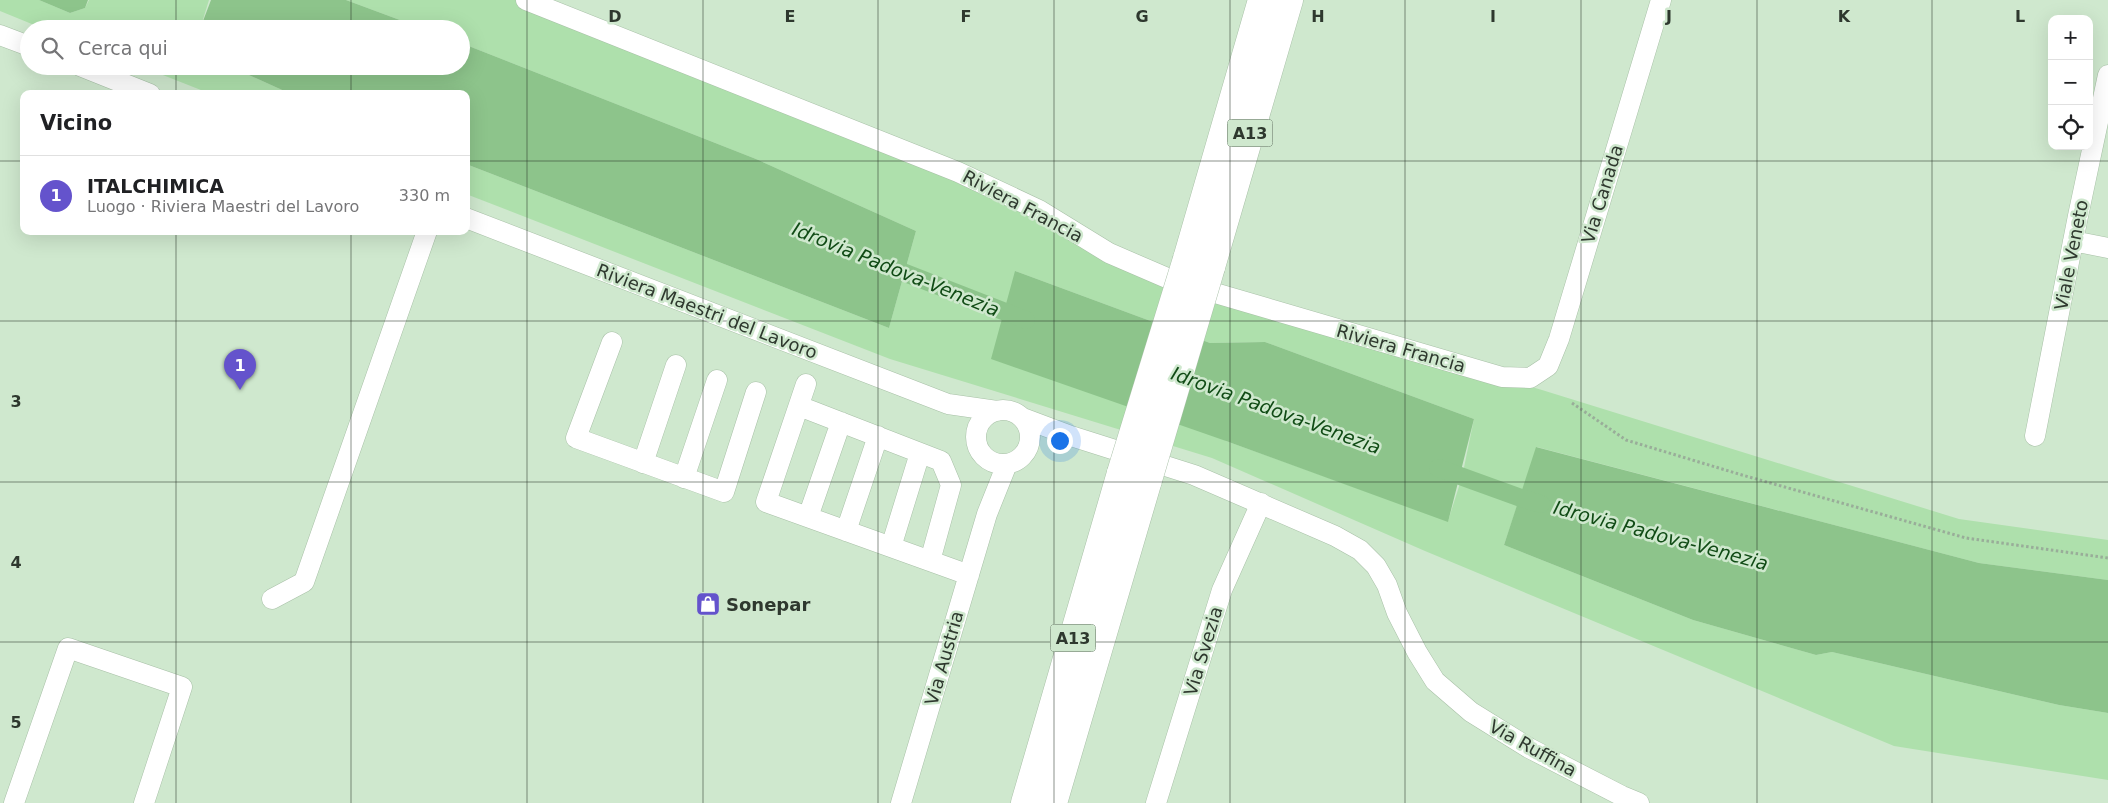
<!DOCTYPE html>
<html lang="it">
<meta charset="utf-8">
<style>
:root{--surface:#fff;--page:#f2f2f2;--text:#202124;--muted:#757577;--line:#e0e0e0;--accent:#6453cc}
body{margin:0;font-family:"DejaVu Sans",sans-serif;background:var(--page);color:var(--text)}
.controls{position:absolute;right:15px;top:15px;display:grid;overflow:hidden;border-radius:10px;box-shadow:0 5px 20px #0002}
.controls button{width:45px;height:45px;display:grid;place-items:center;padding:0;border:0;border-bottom:1px solid var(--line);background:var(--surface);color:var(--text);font:25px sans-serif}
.you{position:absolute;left:1059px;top:440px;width:18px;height:18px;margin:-12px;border:4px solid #fff;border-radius:50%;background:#1a73e8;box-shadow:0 0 0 8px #1a73e833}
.badge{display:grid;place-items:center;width:32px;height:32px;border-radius:50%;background:var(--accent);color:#fff;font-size:16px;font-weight:700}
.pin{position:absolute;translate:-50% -41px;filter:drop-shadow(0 1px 2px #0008)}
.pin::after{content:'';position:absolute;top:26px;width:18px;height:15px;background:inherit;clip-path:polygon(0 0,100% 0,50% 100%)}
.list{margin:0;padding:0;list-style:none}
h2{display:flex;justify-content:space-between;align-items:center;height:65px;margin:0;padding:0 20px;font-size:21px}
h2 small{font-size:16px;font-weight:400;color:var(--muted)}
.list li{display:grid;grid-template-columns:32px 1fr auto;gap:15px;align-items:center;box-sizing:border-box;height:80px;padding:0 20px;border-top:1px solid var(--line)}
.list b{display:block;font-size:19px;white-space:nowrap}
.list p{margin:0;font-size:16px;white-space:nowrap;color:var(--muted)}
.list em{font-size:16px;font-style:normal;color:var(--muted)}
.icon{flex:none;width:28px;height:28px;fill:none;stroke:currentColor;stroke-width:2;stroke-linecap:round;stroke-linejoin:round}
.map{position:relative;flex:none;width:2108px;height:803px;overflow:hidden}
.search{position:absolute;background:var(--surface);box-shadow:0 5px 20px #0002;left:20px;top:20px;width:450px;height:55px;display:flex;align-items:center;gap:12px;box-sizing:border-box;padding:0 18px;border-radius:28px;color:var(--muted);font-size:19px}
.panel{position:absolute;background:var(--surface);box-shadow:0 5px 20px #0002;left:20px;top:90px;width:450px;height:145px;border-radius:10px}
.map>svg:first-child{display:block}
.green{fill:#aee0ac;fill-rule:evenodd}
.water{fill:#8dc48b}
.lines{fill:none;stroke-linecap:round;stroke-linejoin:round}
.canal{stroke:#8dc48b;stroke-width:18}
.minor-casing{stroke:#a8c0a7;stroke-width:21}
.highway-casing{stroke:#a8c0a7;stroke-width:29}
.path{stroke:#99ad99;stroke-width:3;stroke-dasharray:2.5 2.5;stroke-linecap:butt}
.minor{stroke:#fff;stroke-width:20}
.highway{stroke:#fff;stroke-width:28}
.highway-bridge-casing{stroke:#a8c0a7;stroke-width:29;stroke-linecap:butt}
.highway-bridge{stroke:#fff;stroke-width:28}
.grid{fill:none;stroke:#2e382e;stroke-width:1;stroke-opacity:0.55}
.labels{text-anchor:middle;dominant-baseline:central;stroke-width:5;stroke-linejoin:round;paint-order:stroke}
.shield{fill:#cfe8ce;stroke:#5e6d5e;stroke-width:1}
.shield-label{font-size:16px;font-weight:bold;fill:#2e382e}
.street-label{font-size:18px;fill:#2e382e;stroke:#cfe8ce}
.poi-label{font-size:18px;font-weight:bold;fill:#2e382e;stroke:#cfe8ce;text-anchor:start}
.water-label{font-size:19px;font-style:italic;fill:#104b15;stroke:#cfe8ce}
.grid-label{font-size:16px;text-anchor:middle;font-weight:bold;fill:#2e382e;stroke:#cfe8ce;stroke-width:5;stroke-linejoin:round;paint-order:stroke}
</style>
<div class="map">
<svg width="2108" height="803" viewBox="0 0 2108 803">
<rect width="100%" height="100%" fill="#cfe8ce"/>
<path class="green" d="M0,0H39L70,13L85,8L89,0H209L200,29H44L0,11Z
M346,0H519L958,172L1109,253L1249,304L1542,390L1959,519L2108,540V580L1979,563L1537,447L1504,545L1693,620L1816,655L1832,652L2059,705L2108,713V780L1894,746L1425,551L1212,458L890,359L466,194V164L889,328L916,231L756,159L461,43V29H424ZM1015,271L1210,343L1265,342L1474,419L1462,477L1448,521L1226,441Z
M140,66H229L291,94H211Z"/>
<path class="water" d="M39,0H88L85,8L70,13Z
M211,0H346L424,29H200Z
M461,43L756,159L916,231L889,328L466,164V94H291L229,66H461Z
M1015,271L1210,343L1265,342L1474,419L1448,522L1226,441L991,359Z
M1536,447L1979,563L2108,580V713L2059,705L1832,652L1816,655L1693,620L1504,545Z"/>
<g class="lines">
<path class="canal" d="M882,264L1026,320
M1438,468L1521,498L1541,504"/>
<defs>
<path id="minor" d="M526,0L958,172L1039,210L1109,253L1174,281L1502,377L1530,378L1548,366L1559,339L1661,0
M0,35L29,46
M80,66L150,94
M466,218L948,404L997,411
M2073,241L2108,248
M612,342L576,438L724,492L756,392
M806,384L766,502L969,575
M799,406L941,461L951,485L930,561
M976 437a27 27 0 1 1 54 0a27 27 0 1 1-54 0Z
M1023,418L1071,436L1194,475L1335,536L1360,550L1376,566L1387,585L1397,613L1417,652L1435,681L1471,712L1529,748L1622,796L1639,803
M2035,436L2078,216L2108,75
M643,463L676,365
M684,478L717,380
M808,517L841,422
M846,531L878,436
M891,547L920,453
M272,599L304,582L427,231
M14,803L68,648L182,687L144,803
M901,803L987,514L1007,464
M1156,803L1222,590L1261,503"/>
<path id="highway" d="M1187,259L1262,0
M1211,267L1289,0
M1025,803L1121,473
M1053,803L1148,480"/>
</defs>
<use href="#minor" class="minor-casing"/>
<use href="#highway" class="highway-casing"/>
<path class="path" d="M1572,403L1626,440L1742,475L1966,538L2108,558"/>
<use href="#minor" class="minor"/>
<use href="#highway" class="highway"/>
<defs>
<path id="highway-bridge" d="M1121,473L1187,259
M1148,480L1211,267"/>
</defs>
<use href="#highway-bridge" class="highway-bridge-casing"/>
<use href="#highway-bridge" class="highway-bridge"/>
</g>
<path class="grid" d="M176,0V29M351,0V29M527,0V803M703,0V803M878,0V803M1054,0V803M1230,0V803M1405,0V803M1581,0V803M1757,0V803M1932,0V803M176,66V94M351,66V94M0,161H24M466,161H2108M176,231V803M351,231V803M0,321H2108M0,482H2108M0,642H2108"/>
<defs>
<symbol id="shop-square" viewBox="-11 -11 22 22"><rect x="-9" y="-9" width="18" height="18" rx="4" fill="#6453cc" stroke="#cfe8ce"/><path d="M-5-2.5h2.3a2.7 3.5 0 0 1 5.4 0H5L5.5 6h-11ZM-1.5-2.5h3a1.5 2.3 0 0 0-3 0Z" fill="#fff"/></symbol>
</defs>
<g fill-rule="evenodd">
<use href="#shop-square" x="694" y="590" width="28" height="28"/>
</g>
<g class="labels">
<g class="shield">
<rect x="1227.5" y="119.5" width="45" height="27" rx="4"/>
<rect x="1050.5" y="624.5" width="45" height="27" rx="4"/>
</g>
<g class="shield-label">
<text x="1250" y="133">A13</text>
<text x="1073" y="638">A13</text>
</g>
<g class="street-label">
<text transform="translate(1602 194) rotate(-73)">Via Canada</text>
<text transform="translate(1023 206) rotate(28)">Riviera Francia</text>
<text transform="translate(2071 255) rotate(-79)">Viale Veneto</text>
<text transform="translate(707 311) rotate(21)">Riviera Maestri del Lavoro</text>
<text transform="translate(1401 348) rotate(16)">Riviera Francia</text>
<text transform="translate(1203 651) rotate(-73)">Via Svezia</text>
<text transform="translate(944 658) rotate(-74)">Via Austria</text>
<text transform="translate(1533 748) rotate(29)">Via Ruffina</text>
</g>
<g class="poi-label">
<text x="726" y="604">Sonepar</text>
</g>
<g class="water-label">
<text transform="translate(896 269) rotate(22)">Idrovia Padova-Venezia</text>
<text transform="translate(1276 410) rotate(20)">Idrovia Padova-Venezia</text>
<text transform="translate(1661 535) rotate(15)">Idrovia Padova-Venezia</text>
</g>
</g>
<g class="grid-label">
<text x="615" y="22">D</text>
<text x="790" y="22">E</text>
<text x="966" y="22">F</text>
<text x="1142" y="22">G</text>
<text x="1318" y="22">H</text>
<text x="1493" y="22">I</text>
<text x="1669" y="22">J</text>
<text x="1844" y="22">K</text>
<text x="2020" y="22">L</text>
<text x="16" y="407">3</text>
<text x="16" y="568">4</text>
<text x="16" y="728">5</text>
</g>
</svg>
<div class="controls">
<button>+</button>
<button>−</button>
<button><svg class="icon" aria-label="locate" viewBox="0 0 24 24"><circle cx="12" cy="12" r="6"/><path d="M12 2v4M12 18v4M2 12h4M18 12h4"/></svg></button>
</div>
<div class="you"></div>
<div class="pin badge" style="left:240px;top:390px">1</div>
<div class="search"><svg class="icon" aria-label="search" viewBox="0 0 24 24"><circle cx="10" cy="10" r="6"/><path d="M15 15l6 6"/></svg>Cerca qui</div>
<section class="panel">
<h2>Vicino<small></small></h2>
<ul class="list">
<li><span class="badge">1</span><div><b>ITALCHIMICA</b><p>Luogo · Riviera Maestri del Lavoro</p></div><em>330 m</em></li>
</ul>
</section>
</div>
